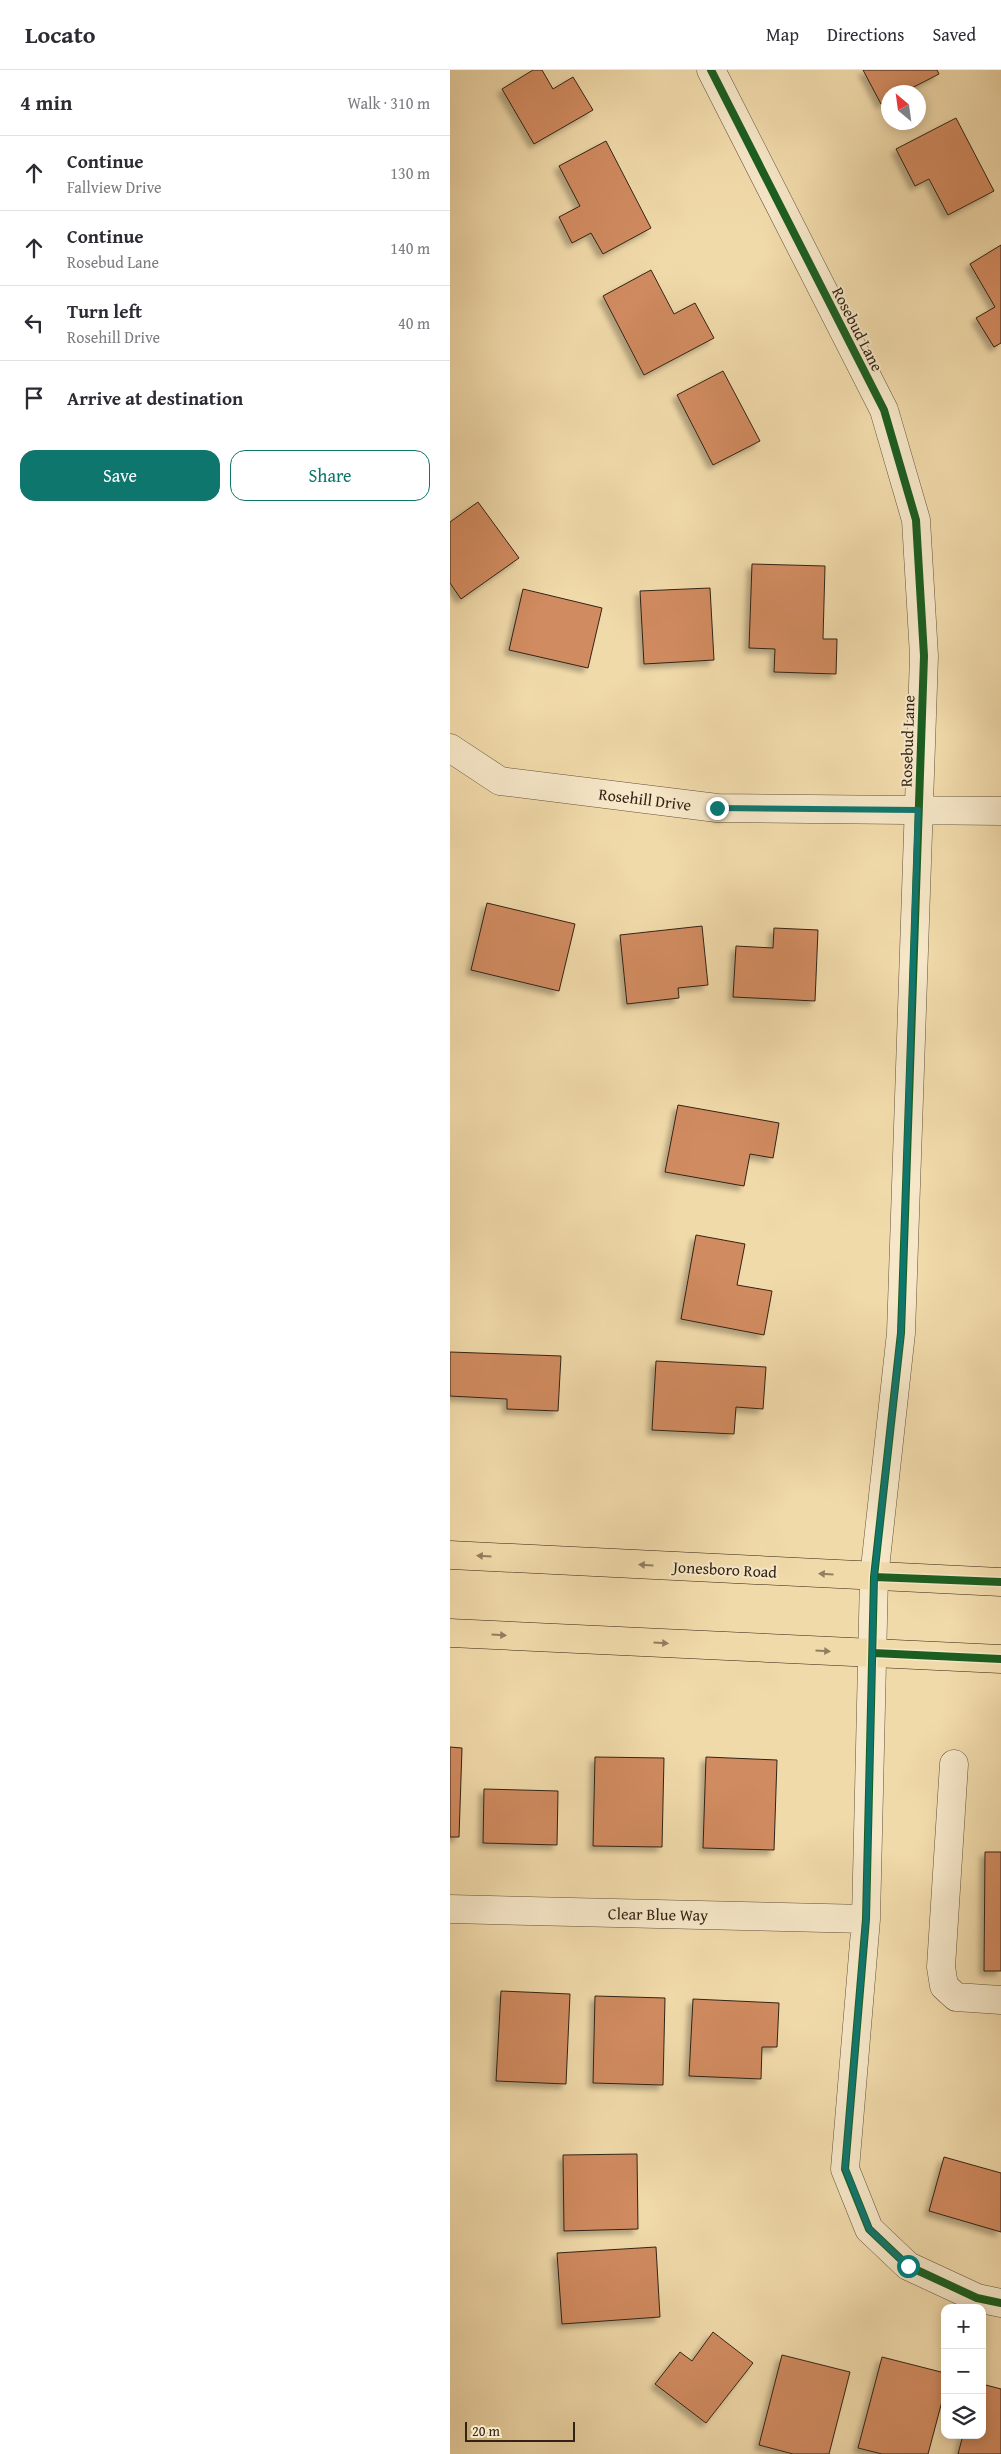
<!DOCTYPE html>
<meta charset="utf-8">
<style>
:root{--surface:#fff;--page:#f7f7f7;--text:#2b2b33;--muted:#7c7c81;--line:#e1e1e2;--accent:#0f766e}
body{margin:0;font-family:"Gentium Book Plus",serif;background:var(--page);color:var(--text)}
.controls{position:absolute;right:15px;bottom:15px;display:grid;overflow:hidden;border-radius:10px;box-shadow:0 2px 12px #0003}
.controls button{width:45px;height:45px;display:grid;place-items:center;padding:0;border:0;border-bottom:1px solid var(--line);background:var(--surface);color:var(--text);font:25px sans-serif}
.compass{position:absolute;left:431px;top:15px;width:45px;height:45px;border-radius:50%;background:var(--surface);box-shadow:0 2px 12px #0003;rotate:331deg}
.scale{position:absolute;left:15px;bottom:12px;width:110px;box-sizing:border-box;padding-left:5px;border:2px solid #322315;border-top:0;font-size:14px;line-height:18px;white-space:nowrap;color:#322315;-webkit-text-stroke:4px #f6e7c8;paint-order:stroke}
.stop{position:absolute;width:15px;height:15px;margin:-11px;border:4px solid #0f766e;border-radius:50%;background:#fff}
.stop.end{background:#0f766e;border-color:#fff;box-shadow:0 1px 5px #0008}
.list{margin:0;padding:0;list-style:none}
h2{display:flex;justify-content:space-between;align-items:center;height:65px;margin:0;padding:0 20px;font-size:21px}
h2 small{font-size:16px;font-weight:400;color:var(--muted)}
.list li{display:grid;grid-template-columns:32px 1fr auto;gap:15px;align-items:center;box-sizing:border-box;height:75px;padding:0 20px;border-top:1px solid var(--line)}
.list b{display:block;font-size:19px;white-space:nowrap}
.list p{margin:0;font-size:16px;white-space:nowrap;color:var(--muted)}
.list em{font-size:16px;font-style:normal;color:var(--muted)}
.actions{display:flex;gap:10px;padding:15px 20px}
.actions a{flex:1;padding:11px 0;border:1px solid var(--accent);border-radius:15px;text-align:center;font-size:18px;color:var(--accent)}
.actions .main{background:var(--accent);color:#fff}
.icon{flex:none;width:28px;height:28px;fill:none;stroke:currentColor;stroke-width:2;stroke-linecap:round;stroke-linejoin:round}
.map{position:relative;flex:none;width:551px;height:2384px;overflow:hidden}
header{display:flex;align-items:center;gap:30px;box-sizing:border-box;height:70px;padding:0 25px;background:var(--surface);border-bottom:1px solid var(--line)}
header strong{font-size:24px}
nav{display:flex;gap:28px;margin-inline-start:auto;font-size:18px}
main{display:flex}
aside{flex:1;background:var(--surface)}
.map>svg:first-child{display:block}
.building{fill:#d18b61;stroke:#322315;filter:url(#shadow)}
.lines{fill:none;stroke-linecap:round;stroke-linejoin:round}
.minor-casing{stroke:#62513a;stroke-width:29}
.major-casing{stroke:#322315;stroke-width:29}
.minor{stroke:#f6e7c8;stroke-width:28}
.major{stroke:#f1daaa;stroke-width:28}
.cycleway-casing{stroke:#f6e7c8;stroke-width:11}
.cycleway{stroke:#1b5e20;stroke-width:8}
.oneway{fill:#927e60}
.route{stroke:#0f766e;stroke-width:6}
.labels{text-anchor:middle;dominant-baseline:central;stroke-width:4;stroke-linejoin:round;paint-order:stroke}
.street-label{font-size:16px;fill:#322315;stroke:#f6e7c8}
</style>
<header>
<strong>Locato</strong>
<nav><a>Map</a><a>Directions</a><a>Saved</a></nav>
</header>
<main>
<aside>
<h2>4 min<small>Walk · 310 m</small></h2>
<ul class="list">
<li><svg class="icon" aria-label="ahead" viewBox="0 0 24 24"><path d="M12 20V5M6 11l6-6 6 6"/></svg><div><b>Continue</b><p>Fallview Drive</p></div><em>130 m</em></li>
<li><svg class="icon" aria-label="ahead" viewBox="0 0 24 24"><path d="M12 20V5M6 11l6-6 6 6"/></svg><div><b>Continue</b><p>Rosebud Lane</p></div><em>140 m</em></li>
<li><svg class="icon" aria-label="left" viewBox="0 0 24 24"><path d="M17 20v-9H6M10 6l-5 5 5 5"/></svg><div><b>Turn left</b><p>Rosehill Drive</p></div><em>40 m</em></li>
<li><svg class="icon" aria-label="arrive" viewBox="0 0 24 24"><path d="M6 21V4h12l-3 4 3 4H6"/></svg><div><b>Arrive at destination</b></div></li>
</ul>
<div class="actions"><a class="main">Save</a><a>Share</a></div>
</aside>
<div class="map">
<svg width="551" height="2384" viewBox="0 0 551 2384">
<defs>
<filter id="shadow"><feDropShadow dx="-4.5" dy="4.5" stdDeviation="2.5" flood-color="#0004"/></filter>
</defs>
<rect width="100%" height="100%" fill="#f1daaa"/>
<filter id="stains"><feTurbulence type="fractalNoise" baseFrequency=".004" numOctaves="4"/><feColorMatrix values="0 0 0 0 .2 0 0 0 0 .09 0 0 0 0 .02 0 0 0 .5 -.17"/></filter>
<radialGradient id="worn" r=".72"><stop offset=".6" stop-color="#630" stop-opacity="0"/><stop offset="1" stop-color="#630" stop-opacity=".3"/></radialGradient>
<path class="building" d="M83,0H92L103,19L123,7L143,40L84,74L52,19Z
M413,0H487L489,4L454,22H438V30L431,34Z
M506,48L544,121L498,145L479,109L465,116L446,79Z
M156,71L201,158L153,184L141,163L122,173L109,147L130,136L109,96Z
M551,175V273L544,277L526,248L545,237L520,194Z
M201,200L224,244L245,233L264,268L194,305L153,226Z
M273,301L310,371L263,395L227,325Z
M28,432L69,488L11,529L0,513V452Z
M302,494L375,496L373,569H387L386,604L324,602L325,579L299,578Z
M260,518L264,590L194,594L190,521Z
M73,519L152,538L138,598L59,580Z
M37,833L125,854L109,921L21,900Z
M252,856L258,915L228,918L229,928L177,934L170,865Z
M324,858L368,860L365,931L283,927L286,876L323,878Z
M228,1035L329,1053L323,1088L300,1084L294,1116L215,1102Z
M246,1165L295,1174L287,1215L322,1221L314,1265L231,1249Z
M0,1282L111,1286L108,1341L57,1339V1329L0,1326Z
M206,1291L316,1297L313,1339L286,1337L284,1364L202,1360Z
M0,1677L12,1678L9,1767H0Z
M145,1687L214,1688L212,1777L143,1776Z
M256,1687L327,1690L324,1780L253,1778Z
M34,1719L108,1721L107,1775L33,1773Z
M535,1782H551V1901H534Z
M51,1921L120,1924L116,2014L46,2011Z
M145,1926L215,1928L213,2015L143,2013Z
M243,1929L329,1933L327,1977H312L311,2009L239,2006Z
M187,2084L188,2159L114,2161L113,2085Z
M494,2087L551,2103V2162L479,2141Z
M206,2177L210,2247L112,2254L107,2183Z
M263,2262L303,2293L256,2353L205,2314L230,2282L242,2291Z
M332,2285L400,2302L379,2384H343L309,2375Z
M432,2287L495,2303V2320L478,2384H432L408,2378Z
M532,2314L551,2319V2384H508L513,2365H532Z"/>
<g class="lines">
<defs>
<path id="minor" d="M261,0L434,340L466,450L474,586L451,1263L424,1507L416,1849L395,2099L419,2159L458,2196L527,2228L551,2233
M0,678L50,711L267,738L551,741
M504,1694L491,1897L494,1916L506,1927L551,1930
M0,1839L416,1849"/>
<path id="major" d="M0,1485L551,1512
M0,1563L551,1589"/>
</defs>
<use href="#minor" class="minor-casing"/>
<use href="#major" class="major-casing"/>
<use href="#minor" class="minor"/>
<use href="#major" class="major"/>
<defs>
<path id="cycleway" d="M261,0L434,340L466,450L474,586L451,1263L424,1507L416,1849L395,2099L419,2159L458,2196L527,2228L551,2233
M424,1507L551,1512
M423,1583L551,1589"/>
</defs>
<use href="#cycleway" class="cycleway-casing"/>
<use href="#cycleway" class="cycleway"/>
</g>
<defs><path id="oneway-solid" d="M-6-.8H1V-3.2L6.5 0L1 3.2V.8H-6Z" transform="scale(1.25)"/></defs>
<g class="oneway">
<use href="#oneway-solid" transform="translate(34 1486) rotate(-177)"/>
<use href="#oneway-solid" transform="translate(196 1495) rotate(-177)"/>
<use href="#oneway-solid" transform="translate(376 1504) rotate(-177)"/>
<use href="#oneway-solid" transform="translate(49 1565) rotate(3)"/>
<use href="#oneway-solid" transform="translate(211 1573) rotate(3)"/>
<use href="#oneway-solid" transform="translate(373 1581) rotate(3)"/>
</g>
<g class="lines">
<path class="route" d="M267,738L468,740L451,1263L424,1507L416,1849L395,2098L419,2159L458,2196"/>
</g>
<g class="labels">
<g class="street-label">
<text transform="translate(408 259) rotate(63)">Rosebud Lane</text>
<text transform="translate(457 671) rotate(-88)">Rosebud Lane</text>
<text transform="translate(195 729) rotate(7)">Rosehill Drive</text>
<text transform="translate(275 1499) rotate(3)">Jonesboro Road</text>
<text transform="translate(208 1844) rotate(1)">Clear Blue Way</text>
</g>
</g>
<rect width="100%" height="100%" filter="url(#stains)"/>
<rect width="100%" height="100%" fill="url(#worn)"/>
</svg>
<div class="controls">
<button>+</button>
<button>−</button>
<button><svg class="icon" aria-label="layers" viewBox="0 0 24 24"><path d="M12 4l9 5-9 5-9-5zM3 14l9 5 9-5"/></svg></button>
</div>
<svg class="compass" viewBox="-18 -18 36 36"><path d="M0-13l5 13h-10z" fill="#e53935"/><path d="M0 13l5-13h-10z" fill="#7c7c81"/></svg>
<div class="scale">20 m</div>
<div class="stop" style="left:458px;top:2196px"></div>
<div class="stop end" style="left:267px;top:738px"></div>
</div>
</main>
